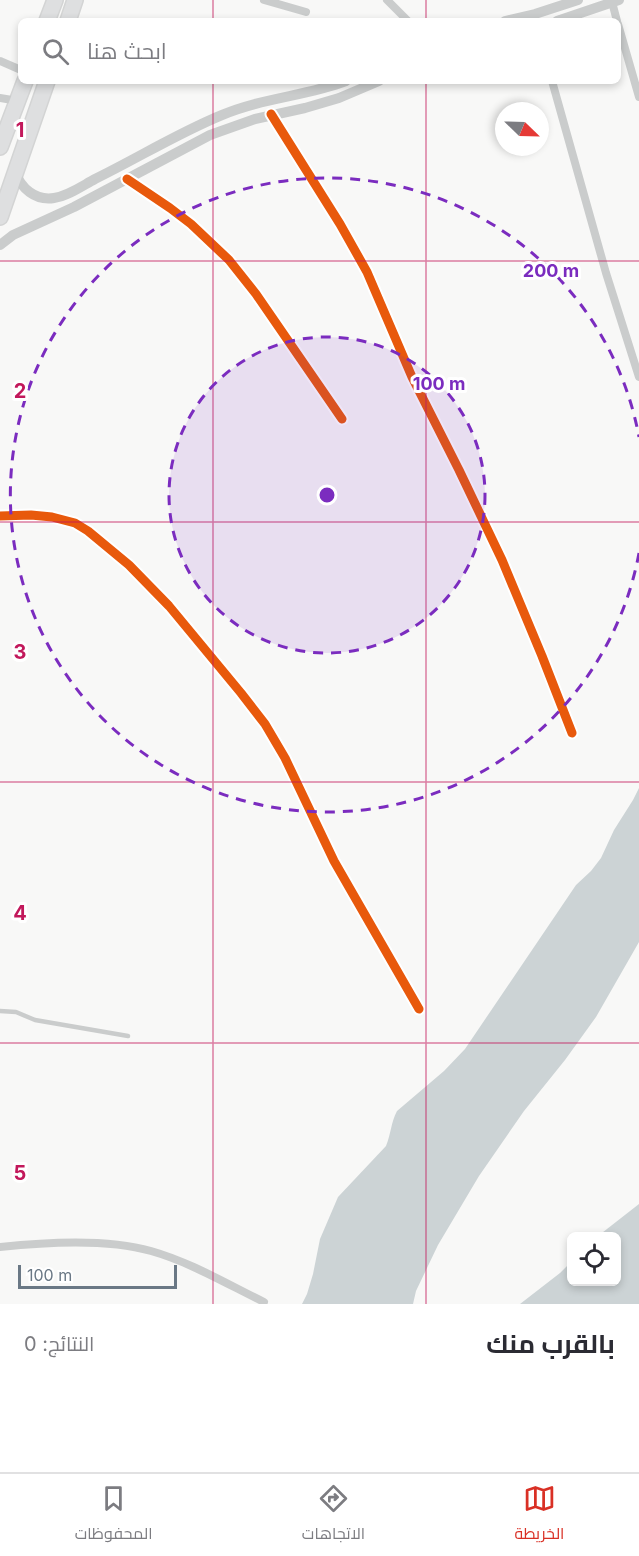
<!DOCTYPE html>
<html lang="ar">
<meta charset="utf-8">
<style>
:root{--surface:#fff;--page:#f7f7f7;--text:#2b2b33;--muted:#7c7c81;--line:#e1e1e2;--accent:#d93025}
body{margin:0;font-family:Inter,Cairo,sans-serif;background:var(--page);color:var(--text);direction:rtl}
.controls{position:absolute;right:18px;bottom:18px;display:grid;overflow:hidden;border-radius:9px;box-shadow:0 3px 9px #0003}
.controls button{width:54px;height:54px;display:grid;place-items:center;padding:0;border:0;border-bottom:2px solid var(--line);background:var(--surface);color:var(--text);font:30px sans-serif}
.compass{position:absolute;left:495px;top:102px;width:54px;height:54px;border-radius:50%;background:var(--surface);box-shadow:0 3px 9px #0003;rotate:113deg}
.scale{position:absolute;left:18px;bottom:15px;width:159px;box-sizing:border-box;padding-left:6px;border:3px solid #6a7885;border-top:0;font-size:16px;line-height:21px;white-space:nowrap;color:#6a7885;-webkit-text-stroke:4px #fff;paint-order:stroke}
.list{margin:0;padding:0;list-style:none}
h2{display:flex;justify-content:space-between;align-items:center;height:78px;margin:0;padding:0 24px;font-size:26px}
h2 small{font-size:20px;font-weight:400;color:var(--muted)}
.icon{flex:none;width:33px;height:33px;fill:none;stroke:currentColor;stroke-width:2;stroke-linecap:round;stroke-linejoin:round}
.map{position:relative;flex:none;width:639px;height:1304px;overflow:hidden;direction:ltr}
.search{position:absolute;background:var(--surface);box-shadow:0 3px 9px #0003;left:18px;right:18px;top:18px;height:66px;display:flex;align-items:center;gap:15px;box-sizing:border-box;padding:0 21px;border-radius:9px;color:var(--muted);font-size:22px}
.sheet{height:168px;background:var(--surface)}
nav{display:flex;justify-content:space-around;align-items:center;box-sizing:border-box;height:84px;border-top:2px solid var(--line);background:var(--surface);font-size:16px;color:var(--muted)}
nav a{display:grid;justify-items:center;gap:3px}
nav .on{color:var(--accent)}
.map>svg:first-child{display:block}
.water{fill:#ccd3d5}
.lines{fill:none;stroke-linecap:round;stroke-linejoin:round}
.trunk-casing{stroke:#d3d4d4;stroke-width:18}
.service{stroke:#cacccc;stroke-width:4.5}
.minor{stroke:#cacccc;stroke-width:8}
.tertiary{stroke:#cacccc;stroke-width:10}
.trunk{stroke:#dedfe0;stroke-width:15}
.cycleway-casing{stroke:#fff;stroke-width:13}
.cycleway{stroke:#e8590c;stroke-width:9}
.grid{fill:none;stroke:#c2185b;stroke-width:1.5;stroke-opacity:0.55}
.ring{fill:none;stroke:#7b2cbf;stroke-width:3;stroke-dasharray:10 8}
.grid-label{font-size:20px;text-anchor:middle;font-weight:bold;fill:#c2185b;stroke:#fff;stroke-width:6;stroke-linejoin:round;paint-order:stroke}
.centre{fill:#7b2cbf;stroke:#fff;stroke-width:3}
.ring-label{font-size:18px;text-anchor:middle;font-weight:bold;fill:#7b2cbf;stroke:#fff;stroke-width:6;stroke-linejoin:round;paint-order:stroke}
</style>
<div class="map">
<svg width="639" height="1304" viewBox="0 0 639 1304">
<rect width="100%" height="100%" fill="#f8f8f7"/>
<path class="water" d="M639,788V942L596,1017L565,1060L524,1111L479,1176L438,1245L416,1291L413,1304H302L307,1294L313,1274L320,1239L338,1197L386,1146C391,1134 391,1122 397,1111L444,1071L465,1049L576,885L591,871L601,858L614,830L633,800Z
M639,1204V1304H520L560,1273L571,1262L572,1282H616V1236H598Z"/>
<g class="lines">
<defs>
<path id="trunk" d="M47,21L55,0
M68,21L75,0
M0,147L25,81
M0,217L47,81"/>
</defs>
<use href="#trunk" class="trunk-casing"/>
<path class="service" d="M0,1011L16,1012L35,1020L128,1036"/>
<path class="minor" d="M264,0L306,12
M387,0L408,21
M612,2L617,21
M618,24L639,97
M0,61L21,70
M552,81L606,273L639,377
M0,98L18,101
M271,114L340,224L367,272L412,377L459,470L502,560L542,656L572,733
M127,179L170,208L191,224L229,260L256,294L342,419
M0,516L31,515L52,517L75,523L88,531L129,565L169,606L241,693L265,724L285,758L334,861L419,1009
M0,1247C46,1242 106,1238 151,1251C190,1262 227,1284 264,1302"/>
<path class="tertiary" d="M505,21L535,14L578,0
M557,21L619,0
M15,172C21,188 35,201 54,198C68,196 82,186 95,179C138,158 178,133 222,115C262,98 306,96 346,81
M0,245L13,235L74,207L210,135L255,119L305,108L339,98L379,81"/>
<use href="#trunk" class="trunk"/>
<defs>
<path id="cycleway" d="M271,114L340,224L367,272L412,377L459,470L502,560L542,656L572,733
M127,179L170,208L191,224L229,260L256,294L342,419
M0,516L31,515L52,517L75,523L88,531L129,565L169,606L241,693L265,724L285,758L334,861L419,1009"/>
</defs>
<use href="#cycleway" class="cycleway-casing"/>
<use href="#cycleway" class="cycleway"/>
</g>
<path class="grid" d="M213,0V21M426,0V21M213,81V1304M426,81V1304M0,261H639M0,522H639M0,782H639M0,1043H639"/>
<circle cx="327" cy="495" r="158" fill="#7b2cbf" fill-opacity=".12"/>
<g class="ring">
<circle cx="327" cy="495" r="158"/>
<path d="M639 553A317 317 0 1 1 639 437"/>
</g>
<g class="grid-label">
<text x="20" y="137">1</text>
<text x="20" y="398">2</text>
<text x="20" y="659">3</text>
<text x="20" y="920">4</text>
<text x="20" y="1180">5</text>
</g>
<circle cx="327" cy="495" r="9" class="centre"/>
<g class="ring-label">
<text x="551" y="277">200 m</text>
<text x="439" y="390">100 m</text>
</g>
</svg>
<div class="controls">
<button><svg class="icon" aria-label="locate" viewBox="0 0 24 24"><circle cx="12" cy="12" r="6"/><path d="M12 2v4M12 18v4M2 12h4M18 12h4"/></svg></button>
</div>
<svg class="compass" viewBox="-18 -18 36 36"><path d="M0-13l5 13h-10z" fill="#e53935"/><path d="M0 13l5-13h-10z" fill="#7c7c81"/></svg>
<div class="scale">100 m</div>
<div class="search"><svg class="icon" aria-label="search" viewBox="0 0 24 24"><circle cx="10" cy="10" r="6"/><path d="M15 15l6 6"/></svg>ابحث هنا</div>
</div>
<section class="sheet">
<h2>بالقرب منك<small>النتائج: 0</small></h2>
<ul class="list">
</ul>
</section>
<nav>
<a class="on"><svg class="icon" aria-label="map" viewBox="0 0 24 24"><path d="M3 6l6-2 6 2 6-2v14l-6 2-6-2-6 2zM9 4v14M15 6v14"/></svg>الخريطة</a>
<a><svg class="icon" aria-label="directions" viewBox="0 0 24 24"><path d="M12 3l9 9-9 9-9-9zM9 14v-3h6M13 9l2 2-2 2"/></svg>الاتجاهات</a>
<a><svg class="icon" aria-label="saved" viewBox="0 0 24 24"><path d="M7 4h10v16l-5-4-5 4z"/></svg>المحفوظات</a>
</nav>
